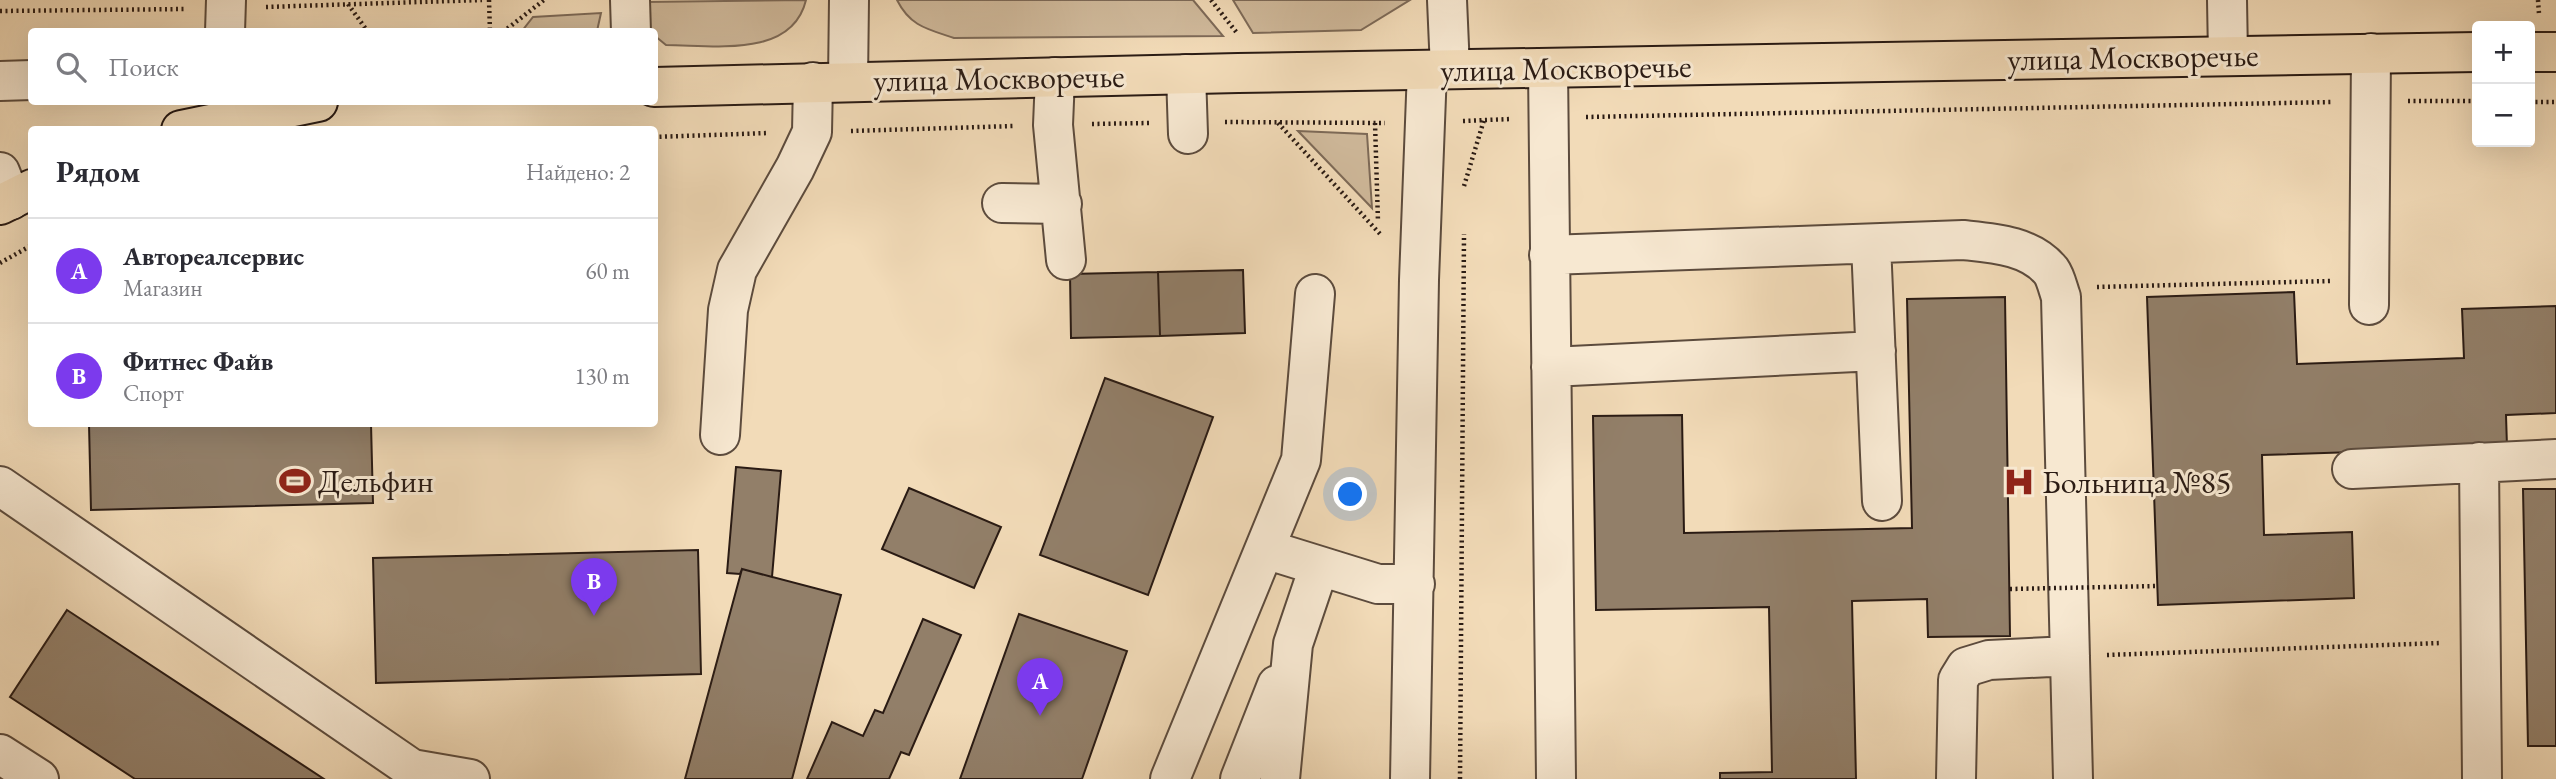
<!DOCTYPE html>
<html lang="ru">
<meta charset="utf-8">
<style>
:root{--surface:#fff;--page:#f7f7f7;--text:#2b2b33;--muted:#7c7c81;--line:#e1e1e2;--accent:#7c3aed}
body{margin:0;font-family:"EB Garamond",serif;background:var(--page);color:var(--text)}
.controls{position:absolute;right:21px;top:21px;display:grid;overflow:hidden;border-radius:7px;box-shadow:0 7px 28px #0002}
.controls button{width:63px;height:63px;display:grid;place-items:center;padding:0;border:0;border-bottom:2px solid var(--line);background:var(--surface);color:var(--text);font:35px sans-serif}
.you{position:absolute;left:1351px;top:495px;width:24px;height:24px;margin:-18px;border:5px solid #fff;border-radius:50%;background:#1a73e8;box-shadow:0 0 0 10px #1a73e833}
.badge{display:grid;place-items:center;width:46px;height:46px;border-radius:50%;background:var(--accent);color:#fff;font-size:23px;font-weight:700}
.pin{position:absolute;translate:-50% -58px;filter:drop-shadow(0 2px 4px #0008)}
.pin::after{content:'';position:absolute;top:37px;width:24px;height:21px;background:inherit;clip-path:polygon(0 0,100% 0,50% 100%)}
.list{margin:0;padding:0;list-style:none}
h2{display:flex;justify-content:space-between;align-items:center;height:91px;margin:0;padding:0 28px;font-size:30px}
h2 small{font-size:23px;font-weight:400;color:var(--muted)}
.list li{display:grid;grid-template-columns:46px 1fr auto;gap:21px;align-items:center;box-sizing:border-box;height:105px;padding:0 28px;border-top:2px solid var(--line)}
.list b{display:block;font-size:26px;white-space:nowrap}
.list p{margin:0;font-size:23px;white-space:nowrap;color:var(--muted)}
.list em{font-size:23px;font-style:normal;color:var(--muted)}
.icon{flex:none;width:38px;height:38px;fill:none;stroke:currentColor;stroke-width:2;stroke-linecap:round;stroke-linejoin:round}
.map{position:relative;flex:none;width:2556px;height:779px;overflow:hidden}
.search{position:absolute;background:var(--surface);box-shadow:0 7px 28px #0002;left:28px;top:28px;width:630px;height:77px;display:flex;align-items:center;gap:18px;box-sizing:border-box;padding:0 24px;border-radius:7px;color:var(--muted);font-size:26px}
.panel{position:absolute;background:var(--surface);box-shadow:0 7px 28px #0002;left:28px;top:126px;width:630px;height:301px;border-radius:7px}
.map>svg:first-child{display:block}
.green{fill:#d0ba9c;stroke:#7d6a58;stroke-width:2}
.building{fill:#927f69;stroke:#2a1b14;stroke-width:2}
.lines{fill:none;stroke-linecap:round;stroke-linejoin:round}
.minor-casing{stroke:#5c4b3d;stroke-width:42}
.major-casing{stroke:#2a1b14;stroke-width:42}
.path{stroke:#2a1b14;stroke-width:4.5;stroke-dasharray:2 3.5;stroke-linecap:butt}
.minor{stroke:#f7e8d1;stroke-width:38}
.major{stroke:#f2dbb8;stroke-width:38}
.path-bridge{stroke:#2a1b14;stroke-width:4.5;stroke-dasharray:2 3.5;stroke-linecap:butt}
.labels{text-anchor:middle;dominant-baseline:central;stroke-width:6;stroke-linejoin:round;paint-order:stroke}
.street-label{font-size:32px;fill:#2a1b14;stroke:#f7e8d1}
.poi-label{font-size:32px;fill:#2a1b14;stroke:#f7e8d1;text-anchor:start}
</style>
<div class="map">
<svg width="2556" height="779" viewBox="0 0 2556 779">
<rect width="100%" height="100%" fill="#f2dbb8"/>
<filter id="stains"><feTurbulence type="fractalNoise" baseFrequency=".00286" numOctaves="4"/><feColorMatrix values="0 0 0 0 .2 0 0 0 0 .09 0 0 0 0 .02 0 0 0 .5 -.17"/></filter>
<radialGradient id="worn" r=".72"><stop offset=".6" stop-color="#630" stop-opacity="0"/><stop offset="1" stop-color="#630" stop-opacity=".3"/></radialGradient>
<path class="green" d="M806,0C792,59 712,45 666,45L655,36L654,32L649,31L645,2Z
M897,0H1193L1223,36L954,38C927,29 910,26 897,0Z
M1233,0H1410L1361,30L1253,33Z
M601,13L597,31H522L533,17Z
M1298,131L1367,134L1372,208Z"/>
<path class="building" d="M1243,270L1245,333L1160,336L1158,272Z
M1158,272L1160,336L1071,338L1070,274Z
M2294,292L2297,364L2464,358L2462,309L2556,306V413L2506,415L2507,447L2262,455L2264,535L2352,532L2354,598L2158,605L2147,297Z
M2005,297L2010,636L1928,637L1927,599L1852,601L1856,779H1720V773L1772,772L1769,607L1596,610L1593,416L1682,415L1684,533L1912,528L1907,299Z
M1105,378L1213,417L1148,595L1040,555Z
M89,424H371L373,503L91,510Z
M736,467L781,471L772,577L742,569L740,574L727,573Z
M909,488L1001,527L974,588L882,549Z
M2523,489H2556V746H2528Z
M698,550L701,674L376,683L373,558Z
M742,569L841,595L792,779H685Z
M67,610L324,779H135L10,697Z
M1019,614L1127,651L1082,779H960Z
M923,619L961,635L909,755L901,752L889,779H807L832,722L863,736L875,710L883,713Z"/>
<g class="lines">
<defs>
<path id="minor" d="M630,0L631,32
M1447,0L1450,69
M2227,0L2228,55
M225,32L226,0
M1548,69L1556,779
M1186,74L1188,134
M1055,77L1053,125L1066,260
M0,81L32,80
M848,81L849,0
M0,172L11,200
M1002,203L1062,204
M1871,244L1882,501
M1549,255L1963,240C1992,243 2030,245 2051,271C2056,278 2058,289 2061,297L2073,779
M2369,305L2371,53
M1551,367L1876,351
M720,435L728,310L737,270L795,168L812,132L813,82
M2479,462L2482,779
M2352,469L2556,459
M0,486L412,769L470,779
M1265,549L1378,584H1415
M0,754L39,779
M1170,779L1301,460L1315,294
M1240,779L1277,685
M1280,779L1293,644L1319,567
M1410,779L1419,280L1427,70
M1956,779L1958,680L1966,667L1989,660L2070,656"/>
<path id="major" d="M2530,52H2556
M654,87L1238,73L2477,52
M181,130L318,102
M0,205L32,189"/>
</defs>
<use href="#minor" class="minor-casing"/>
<use href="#major" class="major-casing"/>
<path class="path" d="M489,0L490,32
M1211,0L1237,33
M2538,0L2539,14
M348,4L368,32
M266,7L482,0
M0,11L187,9
M503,32L544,0
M2408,101H2477
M2530,102H2556
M1586,117L2333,102
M1463,121L1511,119
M1225,122L1385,123
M1278,123L1381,235
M1375,123L1378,222
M1092,124L1150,123
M851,131L1014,126
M654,137L769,133
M1464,186L1484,120
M0,263L32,245
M2097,287L2330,281
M2107,655L2441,643
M1460,779L1464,234"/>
<use href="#minor" class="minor"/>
<use href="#major" class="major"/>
<path class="path-bridge" d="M2010,589L2157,586"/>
</g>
<defs>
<symbol id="stadium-bare" viewBox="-9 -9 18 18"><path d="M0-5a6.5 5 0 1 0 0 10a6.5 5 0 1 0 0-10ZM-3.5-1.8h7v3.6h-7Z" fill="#8f2418" stroke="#f7e8d1" stroke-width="2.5" paint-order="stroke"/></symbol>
<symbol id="hospital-bare" viewBox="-9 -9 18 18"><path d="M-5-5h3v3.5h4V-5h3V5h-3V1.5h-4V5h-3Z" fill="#8f2418" stroke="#f7e8d1" stroke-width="2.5" paint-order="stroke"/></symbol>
</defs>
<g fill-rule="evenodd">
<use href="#stadium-bare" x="273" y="459" width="44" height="44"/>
<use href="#hospital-bare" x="1997" y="460" width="44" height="44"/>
</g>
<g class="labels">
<g class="street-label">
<text transform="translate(2133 57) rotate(-1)">улица Москворечье</text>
<text transform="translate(1566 68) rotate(-1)">улица Москворечье</text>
<text transform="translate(999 78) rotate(-1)">улица Москворечье</text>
</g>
<g class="poi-label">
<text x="318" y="481">Дельфин</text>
<text x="2042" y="482">Больница №85</text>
</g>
</g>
<rect width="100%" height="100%" filter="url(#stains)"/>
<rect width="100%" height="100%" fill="url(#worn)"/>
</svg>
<div class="controls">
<button>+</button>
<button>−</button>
</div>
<div class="you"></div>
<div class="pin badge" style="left:1040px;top:716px">A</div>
<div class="pin badge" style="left:594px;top:616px">B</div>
<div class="search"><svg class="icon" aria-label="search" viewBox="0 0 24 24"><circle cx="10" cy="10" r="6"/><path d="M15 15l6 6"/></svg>Поиск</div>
<section class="panel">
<h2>Рядом<small>Найдено: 2</small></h2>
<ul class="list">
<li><span class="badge">A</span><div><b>Автореалсервис</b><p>Магазин</p></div><em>60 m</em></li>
<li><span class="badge">B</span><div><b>Фитнес Файв</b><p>Спорт</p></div><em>130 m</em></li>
</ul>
</section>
</div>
